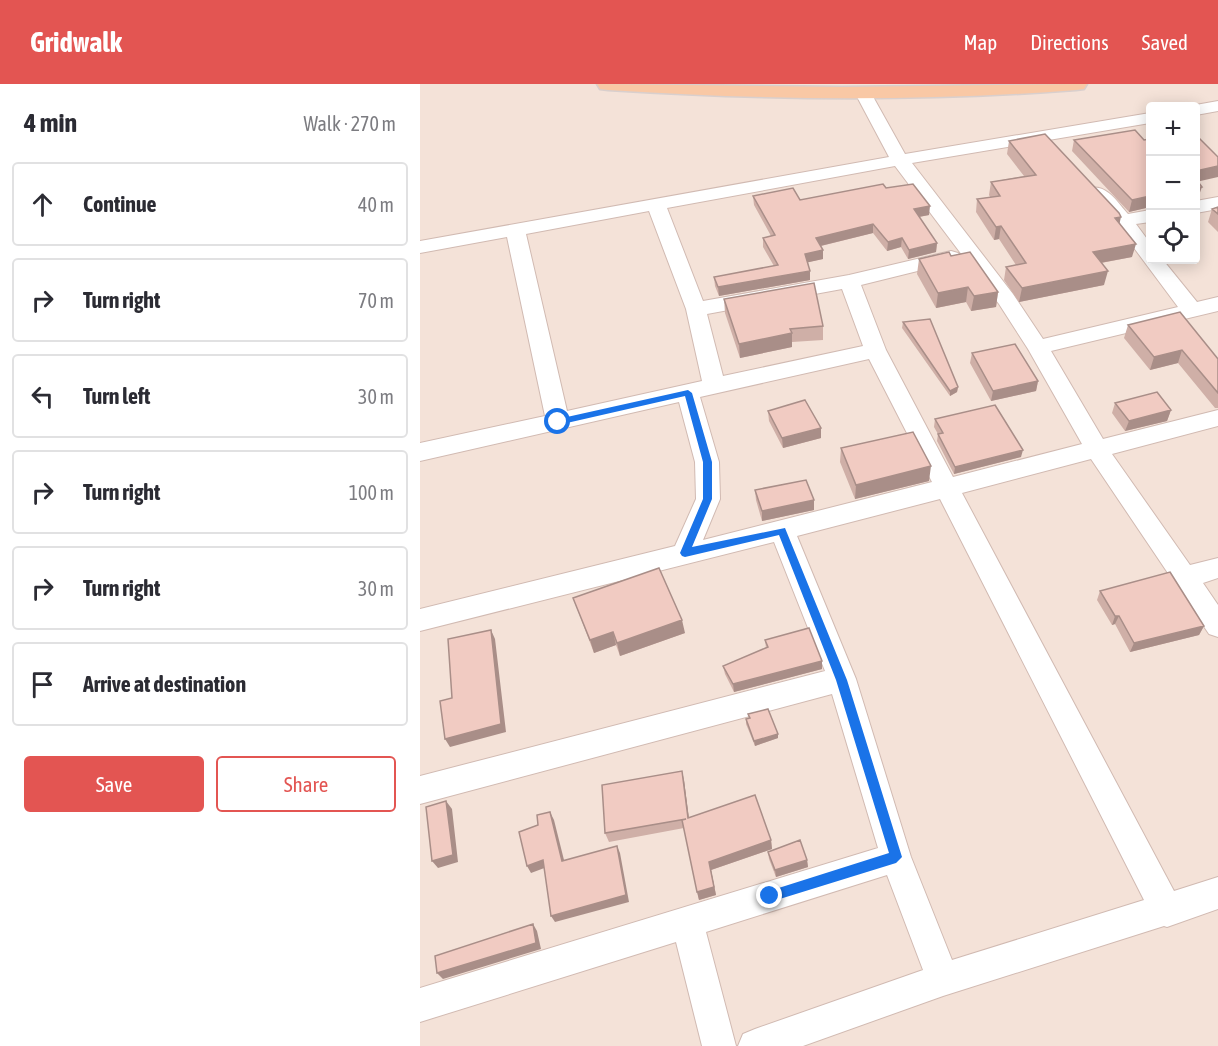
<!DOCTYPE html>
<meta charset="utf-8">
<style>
:root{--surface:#fff;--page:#f7f7f7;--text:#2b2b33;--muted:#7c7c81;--line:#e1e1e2;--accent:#e35552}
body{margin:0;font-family:"Asap Condensed",sans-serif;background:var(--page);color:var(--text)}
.controls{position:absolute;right:18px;top:18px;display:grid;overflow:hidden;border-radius:6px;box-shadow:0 3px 15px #0003}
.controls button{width:54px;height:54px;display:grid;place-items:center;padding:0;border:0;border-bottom:2px solid var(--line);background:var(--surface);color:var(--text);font:30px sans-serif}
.stop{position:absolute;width:18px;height:18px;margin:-14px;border:4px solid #1a73e8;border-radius:50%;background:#fff}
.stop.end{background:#1a73e8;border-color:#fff;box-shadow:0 2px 6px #0008}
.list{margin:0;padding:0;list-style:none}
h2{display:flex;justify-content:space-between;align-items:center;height:78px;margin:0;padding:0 24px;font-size:26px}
h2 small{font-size:20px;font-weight:400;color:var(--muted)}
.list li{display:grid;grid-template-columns:39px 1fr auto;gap:18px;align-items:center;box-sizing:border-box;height:84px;margin:0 12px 12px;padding:0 12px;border:2px solid var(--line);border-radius:6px}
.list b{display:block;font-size:22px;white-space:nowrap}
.list em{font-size:20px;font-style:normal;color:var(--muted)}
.actions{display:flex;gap:12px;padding:18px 24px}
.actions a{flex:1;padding:14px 0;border:2px solid var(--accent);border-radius:6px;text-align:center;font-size:21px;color:var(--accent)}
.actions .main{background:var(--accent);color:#fff}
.icon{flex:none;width:33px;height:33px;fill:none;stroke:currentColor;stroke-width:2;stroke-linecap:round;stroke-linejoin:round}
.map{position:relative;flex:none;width:798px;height:962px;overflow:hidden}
header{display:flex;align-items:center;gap:36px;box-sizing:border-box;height:84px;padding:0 30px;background:var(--accent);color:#fff}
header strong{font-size:28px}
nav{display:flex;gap:33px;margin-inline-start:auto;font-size:21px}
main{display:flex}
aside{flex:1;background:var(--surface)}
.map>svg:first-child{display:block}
.residential{fill:#f4e2d8;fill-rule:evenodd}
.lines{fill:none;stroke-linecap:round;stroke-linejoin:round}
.street-casing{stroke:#d1bab2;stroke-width:2}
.primary-casing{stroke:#d9cfcd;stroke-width:3}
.street{fill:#fff;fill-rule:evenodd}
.primary{fill:#f9c8a5;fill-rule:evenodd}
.wall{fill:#cfafa7}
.shaded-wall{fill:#a98e88}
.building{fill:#f1cbc2;stroke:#a98e88;stroke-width:1.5}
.route{fill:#1a73e8}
</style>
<header>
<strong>Gridwalk</strong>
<nav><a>Map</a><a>Directions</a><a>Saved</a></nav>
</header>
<main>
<aside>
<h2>4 min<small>Walk · 270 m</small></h2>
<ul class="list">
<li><svg class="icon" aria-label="ahead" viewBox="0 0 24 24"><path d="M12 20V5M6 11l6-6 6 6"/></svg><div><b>Continue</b></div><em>40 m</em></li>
<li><svg class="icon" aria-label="right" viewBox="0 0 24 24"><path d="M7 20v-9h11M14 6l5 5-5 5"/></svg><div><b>Turn right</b></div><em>70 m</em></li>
<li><svg class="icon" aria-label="left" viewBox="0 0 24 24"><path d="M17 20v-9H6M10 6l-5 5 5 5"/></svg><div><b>Turn left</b></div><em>30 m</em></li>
<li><svg class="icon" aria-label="right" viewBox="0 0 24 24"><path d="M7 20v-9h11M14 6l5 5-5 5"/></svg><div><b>Turn right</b></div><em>100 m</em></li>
<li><svg class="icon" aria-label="right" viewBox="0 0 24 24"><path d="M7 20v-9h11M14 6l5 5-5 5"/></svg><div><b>Turn right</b></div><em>30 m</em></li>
<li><svg class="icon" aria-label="arrive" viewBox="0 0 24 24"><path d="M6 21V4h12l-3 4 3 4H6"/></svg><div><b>Arrive at destination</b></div></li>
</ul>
<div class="actions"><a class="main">Save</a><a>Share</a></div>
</aside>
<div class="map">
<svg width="798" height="962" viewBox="0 0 798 962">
<rect width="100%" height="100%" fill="#fcf1ea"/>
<path class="residential" d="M0,0H798V962H0ZM730,22H776V176H730Z"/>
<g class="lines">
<defs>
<path id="street" d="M443,4L451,9L485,70L730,29V39L492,79L593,210L623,255L758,223L697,141L668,108L670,104C687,100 698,119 708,130L730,126V138L716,140L730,159V176H743L777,218L798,213V227L631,267L683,355L798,326V342L692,370L770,481L798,474V494L783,499L798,521V553L789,550L671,375L542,409L754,807L798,793V825L747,843L744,842L523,912L383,962H318L323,950L335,945L503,886L467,791L286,848L316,962H282L256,858L0,938V904L458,764L412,610L0,720V692L405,587L354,458L0,547V525L255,462L276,415L275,378L259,318L0,377V359L125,332L87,153L0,169V157L469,73L435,9ZM475,82L579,220L608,265L662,360L533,393L466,266L441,201L538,177L541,173L538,169L531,167L429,191L283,217L247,124ZM229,127L266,225L282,297L147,327L106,150ZM422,205L443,262L303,292L287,230ZM449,275L512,398L283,456L300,415L299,378L280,313ZM520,415L724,816L532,876L491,773L436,595L377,452Z
M798,17V27L776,31V22H770Z
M798,113V125L776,129V117Z"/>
<path id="primary" d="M177,0L422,3L667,0L664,5L656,6C500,18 344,16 188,6L180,5Z"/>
</defs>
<use href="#street" class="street-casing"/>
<use href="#primary" class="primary-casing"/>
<use href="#street" class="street"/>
<use href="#primary" class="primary"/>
</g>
<path class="wall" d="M730,55V123L709,128L652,67L654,56H724Z
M589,57L700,139L712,173L681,179L684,201L599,218L584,196L586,183L596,181L579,155L574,156L556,128L557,115L570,113L569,111L571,98L604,92L587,70Z
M466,104L509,131L499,133L517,159L516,168L488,175L481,163L467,167L453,149L401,162L403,175L388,178L390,196L299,212L295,202L294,193L354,182L343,163V154L351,152L334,121L333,112L380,116Z
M798,123V148L788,138L792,125Z
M531,172L578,208L576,223L551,227L546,218L516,224L497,190L499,175Z
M304,215L403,242V256L372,258V263L320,274L305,229Z
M483,238L538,303L537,308L530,312L482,244Z
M708,241L798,275V324H795L758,279L730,286L704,254Z
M552,269L618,297L616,307L571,317L550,279Z
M695,319L751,326L747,337L705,347L692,329Z
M348,327L401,344V354L363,364L349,337Z
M515,335L601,373L534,390L517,357L518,350L514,343Z
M421,364L509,397L435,415L420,378Z
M335,406L394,426L342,437L336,416Z
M680,507L784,542L779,551L710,568L695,540L692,541L677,516Z
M153,514L265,549L200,572L196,561L174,569Z
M345,556L402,585L314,608L305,590L303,582L346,564Z
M328,630L358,650V654L335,662L326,640V635H329Z
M264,696L269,734L351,756L352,765L291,786L296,811L279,816L264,744L189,758L185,749Z
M348,768L387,776L388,783L356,793L349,775Z"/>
<path class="shaded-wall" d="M798,82V93L776,98V87Z
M782,103L778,114L776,115V104Z
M730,112V123L709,128L712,116Z
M510,122L509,131L493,134L494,125Z
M701,133L698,146L695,134Z
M453,140V149L396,163V154Z
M581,142L579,155L574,156L576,143Z
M482,154L481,163L467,167L468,158Z
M517,159L516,168L488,175L489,166Z
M716,160L712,173L669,181L673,168Z
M403,166V175L385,179V170Z
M390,187V196L299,212L298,203Z
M688,187L684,201L599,218L602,204Z
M548,203L546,218L516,224L518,209Z
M578,208L576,223L551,227L554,212Z
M372,249V263L320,274L319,260Z
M762,266L758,279L730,286L734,273Z
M618,297L616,307L571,317L573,307Z
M538,303L537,308L530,312V307Z
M751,326L747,337L705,347L709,337Z
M401,344V354L363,364L362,354Z
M603,366L601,373L534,390L535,383Z
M511,382L509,397L435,415L436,401Z
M394,416V426L342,437V427Z
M695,532H699L695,540L692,541Z
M262,536L265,549L200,572L197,559Z
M784,542L779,551L710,568L714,559Z
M71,546L75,555L86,648L30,663L25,655Z
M193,548L196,561L174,569L170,556Z
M402,577V585L314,608L313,600Z
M358,650V654L335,662L334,657Z
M262,687L264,696L270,743L268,734Z
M26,717L32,725L38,778L18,784L12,777Z
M130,728L134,736L146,784L142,777Z
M351,756L352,765L291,786L296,811L279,816L277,808L289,778Z
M197,762L200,769L209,818L135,838L131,832Z
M123,776L127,783L111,789L107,782Z
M387,776L388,783L356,793L355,786Z
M113,840L117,847L121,865L23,895L17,889Z"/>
<path class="building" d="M715,46L724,56L730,55V112L712,116L654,56Z
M625,50L699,129L701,133L695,134L716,160L673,168L688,187L602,204L586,183L606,179L581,142L576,143L557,115L580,112L571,98L616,91L589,57Z
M776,51L798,73V82L776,87Z
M776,95L782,103L776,104Z
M463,100L466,104L493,100L510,122L494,125L517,159L489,166L482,154L468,158L453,140L396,154L403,166L385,170L390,187L298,203L294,193L358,181L343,154L355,151L333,112L373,104L380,116Z
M798,123V130L792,125Z
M529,168L531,172L550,168L578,208L554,212L548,203L518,209L499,175Z
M394,199L403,242L370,245L372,249L319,260L304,215Z
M760,228L798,275V309L762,266L734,273L708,241Z
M510,235L538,303L530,307L483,238Z
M595,260L618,297L573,307L552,269Z
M737,308L751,326L709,337L695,319Z
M385,316L401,344L362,354L348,327Z
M575,321L603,366L535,383L518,350L523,349L515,335Z
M493,348L511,382L436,401L421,364Z
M386,396L394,416L342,427L335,406Z
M239,484L262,536L197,559L193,548L170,556L153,514Z
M750,488L784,542L714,559L699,532H695L680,507Z
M389,544L402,577L313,600L303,582L348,563L345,556Z
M71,546L81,640L25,655L20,617L32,614L28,555Z
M348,625L358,650L334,657L326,635L330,634L328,630Z
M262,687L268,734L335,711L351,756L289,778L294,803L277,808L262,736L266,735L185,749L182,701Z
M26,717L33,771L12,777L6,723Z
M130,728L142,777L197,762L206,811L131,832L123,776L107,782L99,748L118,741L117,731Z
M380,756L387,776L355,786L348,768Z
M113,840L116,859L17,889L15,872Z"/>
<path class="route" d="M268,306L272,309L292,378V415L272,463L365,444L427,596L482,773L476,779L350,818L346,816V808L469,769L416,596L359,451L265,473L262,472L260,469L283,415V378L265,312L138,341L134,338L138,335Z"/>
</svg>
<div class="controls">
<button>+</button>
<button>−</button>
<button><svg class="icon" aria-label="locate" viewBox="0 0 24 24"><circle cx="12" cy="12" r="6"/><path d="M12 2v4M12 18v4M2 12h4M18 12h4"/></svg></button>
</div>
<div class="stop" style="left:138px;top:338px"></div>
<div class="stop end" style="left:350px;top:812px"></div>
</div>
</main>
